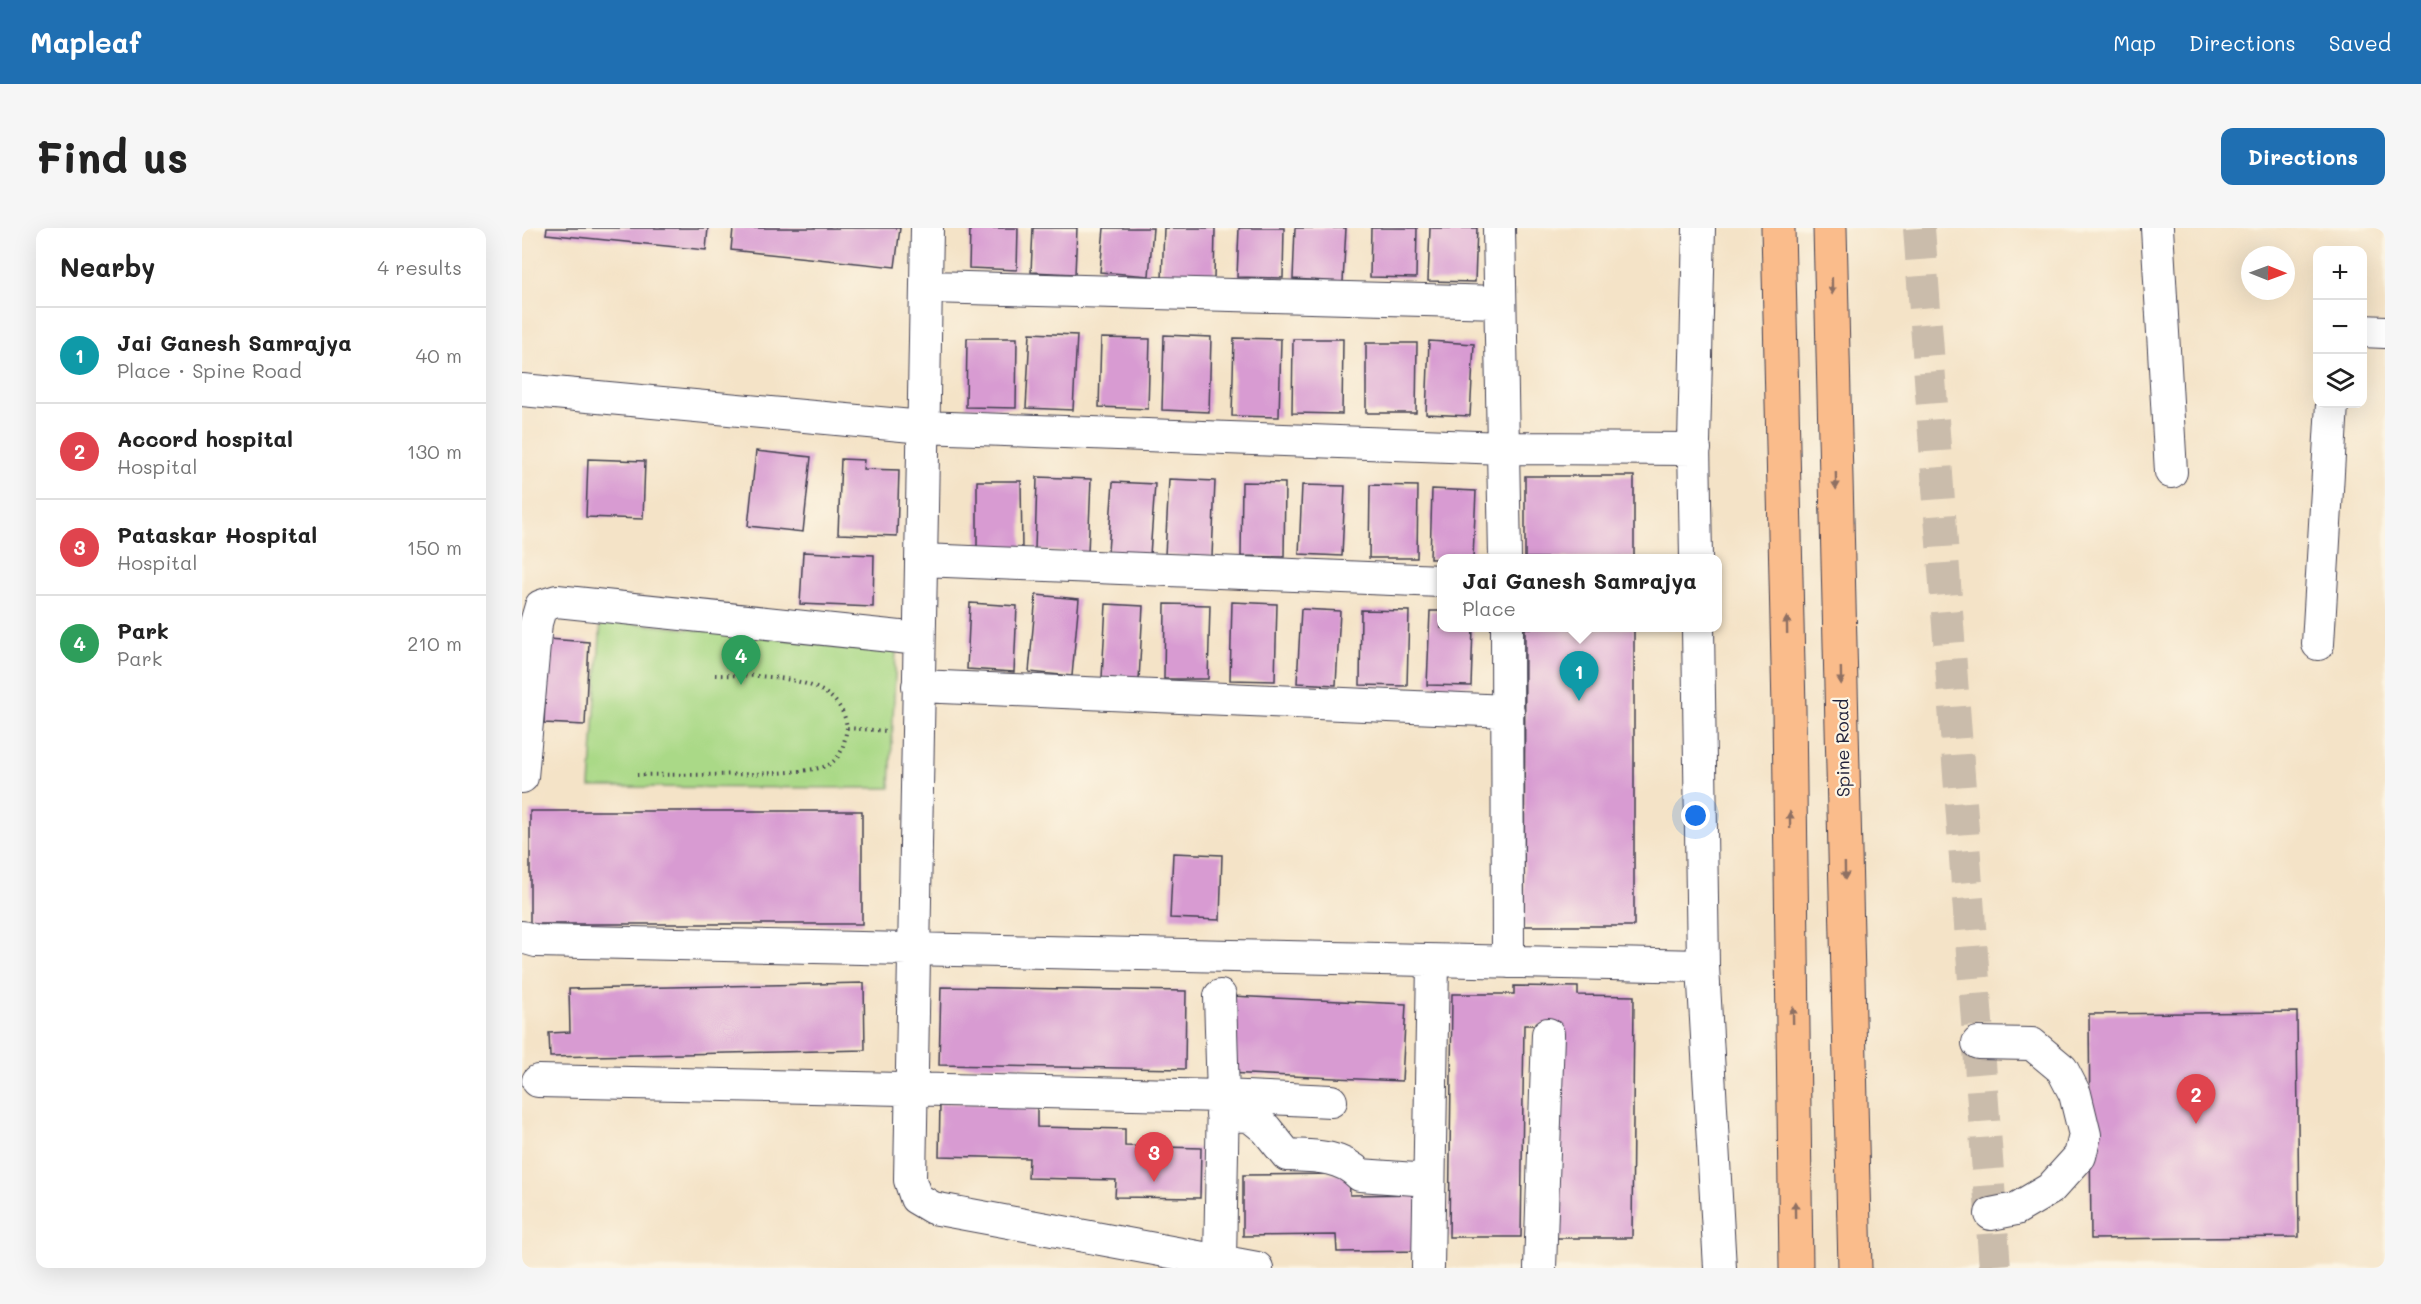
<!DOCTYPE html>
<meta charset="utf-8">
<style>
:root{--surface:#fff;--page:#f6f6f6;--text:#222;--muted:#767676;--line:#e0e0e0;--accent:#1f6fb2}
body{margin:0;font-family:Mali,sans-serif;background:var(--page);color:var(--text)}
.controls{position:absolute;right:18px;top:18px;display:grid;overflow:hidden;border-radius:12px;box-shadow:0 6px 24px #0002}
.controls button{width:54px;height:54px;display:grid;place-items:center;padding:0;border:0;border-bottom:2px solid var(--line);background:var(--surface);color:var(--text);font:30px sans-serif}
.compass{position:absolute;left:1719px;top:18px;width:54px;height:54px;border-radius:50%;background:var(--surface);box-shadow:0 6px 24px #0002;rotate:91deg}
.you{position:absolute;left:1174px;top:588px;width:21px;height:21px;margin:-15px;border:4px solid #fff;border-radius:50%;background:#1a73e8;box-shadow:0 0 0 9px #1a73e833}
.badge{display:grid;place-items:center;width:39px;height:39px;border-radius:50%;background:var(--accent);color:#fff;font-size:20px;font-weight:700}
.pin{position:absolute;translate:-50% -50px;filter:drop-shadow(0 2px 3px #0008)}
.pin::after{content:'';position:absolute;top:32px;width:21px;height:18px;background:inherit;clip-path:polygon(0 0,100% 0,50% 100%)}
.popup{position:absolute;left:915px;top:326px;width:285px;height:78px;box-sizing:border-box;display:grid;place-content:center;border-radius:12px;background:var(--surface);filter:drop-shadow(0 2px 4px #0005);font-size:20px;white-space:nowrap;color:var(--muted)}
.popup b{font-size:22px;color:var(--text)}
.popup::after{content:'';position:absolute;left:50%;top:100%;margin-left:-12px;border:12px solid transparent;border-top-color:var(--surface)}
.list{margin:0;padding:0;list-style:none}
h2{display:flex;justify-content:space-between;align-items:center;height:78px;margin:0;padding:0 24px;font-size:26px}
h2 small{font-size:20px;font-weight:400;color:var(--muted)}
.list li{display:grid;grid-template-columns:39px 1fr auto;gap:18px;align-items:center;box-sizing:border-box;height:96px;padding:0 24px;border-top:2px solid var(--line)}
.list b{display:block;font-size:22px;white-space:nowrap}
.list p{margin:0;font-size:20px;white-space:nowrap;color:var(--muted)}
.list em{font-size:20px;font-style:normal;color:var(--muted)}
.icon{flex:none;width:33px;height:33px;fill:none;stroke:currentColor;stroke-width:2;stroke-linecap:round;stroke-linejoin:round}
.map{position:relative;flex:none;width:1863px;height:1040px;overflow:hidden;border-radius:12px}
header{display:flex;align-items:center;gap:36px;box-sizing:border-box;height:84px;padding:0 30px;background:var(--accent);color:#fff}
header strong{font-size:28px}
nav{display:flex;gap:33px;margin-inline-start:auto;font-size:21px}
.intro{display:flex;align-items:center;justify-content:space-between;box-sizing:border-box;height:144px;padding:0 36px}
h1{margin:0;font-size:42px}
.button{padding:15px 27px;border-radius:12px;background:var(--accent);color:#fff;font-size:21px;font-weight:700}
main{display:flex;gap:36px;padding:0 36px}
aside{flex:1;background:var(--surface);border-radius:12px;box-shadow:0 6px 24px #0002}
.map>svg:first-child{display:block}
.green{fill:#aad987;stroke:#667e61;stroke-width:1.5}
.building{fill:#d89bd2}
.lines{fill:none;stroke-linecap:round;stroke-linejoin:round}
.minor-tunnel{stroke:#cabcab;stroke-width:32;stroke-dasharray:32 16;stroke-linecap:butt}
.minor-casing{stroke:#423f50;stroke-width:34}
.major-casing{stroke:#423f50;stroke-width:35}
.path{stroke:#423f50;stroke-width:4;stroke-dasharray:1.5 4.5;stroke-linecap:butt}
.minor{stroke:#fff;stroke-width:32}
.major{stroke:#fabc8b;stroke-width:33}
.oneway{fill:#8e6f63}
.labels{text-anchor:middle;dominant-baseline:central;stroke-width:4.5;stroke-linejoin:round;paint-order:stroke}
.street-label{font-size:18px;fill:#22223b;stroke:#fcf5e5}
</style>
<header>
<strong>Mapleaf</strong>
<nav><a>Map</a><a>Directions</a><a>Saved</a></nav>
</header>
<div class="intro"><h1>Find us</h1><a class="button">Directions</a></div>
<main>
<aside>
<h2>Nearby<small>4 results</small></h2>
<ul class="list">
<li><span class="badge" style="background:#0f9aa8">1</span><div><b>Jai Ganesh Samrajya</b><p>Place · Spine Road</p></div><em>40 m</em></li>
<li><span class="badge" style="background:#e0444e">2</span><div><b>Accord hospital</b><p>Hospital</p></div><em>130 m</em></li>
<li><span class="badge" style="background:#e0444e">3</span><div><b>Pataskar Hospital</b><p>Hospital</p></div><em>150 m</em></li>
<li><span class="badge" style="background:#2e9e5b">4</span><div><b>Park</b><p>Park</p></div><em>210 m</em></li>
</ul>
</aside>
<div class="map">
<svg width="1863" height="1040" viewBox="0 0 1863 1040">
<rect width="100%" height="100%" fill="#fcf5e5"/>
<filter id="ink" filterUnits="userSpaceOnUse"><feTurbulence type="fractalNoise" baseFrequency=".0167" numOctaves="2"/><feDisplacementMap in="SourceGraphic" scale="12" xChannelSelector="R" yChannelSelector="G"/><feConvolveMatrix kernelMatrix="1 2 1 2 8 2 1 2 1" color-interpolation-filters="sRGB"/></filter>
<filter id="wash" filterUnits="userSpaceOnUse"><feTurbulence type="fractalNoise" baseFrequency=".008" numOctaves="4" result="noise"/><feDisplacementMap in="SourceGraphic" scale="24" xChannelSelector="R" yChannelSelector="G"/><feGaussianBlur stdDeviation="1.35" result="paint"/><feColorMatrix in="noise" values="0 0 0 0 0 0 0 0 0 0 0 0 0 0 0 0 0 1.4 0 .05"/><feComposite in="paint" operator="in"/></filter>
<g filter="url(#wash)">
<rect width="100%" height="100%" fill="#f4e3c7"/>
<path class="green" d="M79,392L374,422L368,560L68,559Z"/>
<g id="blocks">
<path class="building" d="M25,0H186L184,22L24,6Z
M211,0H378L373,39L209,22Z
M448,0H496L495,42L447,40Z
M511,0H555L553,46L509,44Z
M582,0H631L627,48L578,44Z
M642,0H693L692,52L640,51Z
M717,0H762L761,50L715,49Z
M773,0H824L821,54L771,51Z
M849,0H895L894,50L848,49Z
M908,0H955L953,54L906,53Z
M508,105L555,107L551,182L504,180Z
M642,107L689,109L687,184L640,182Z
M445,110H495L494,180L444,179Z
M579,110L628,111L626,181L577,179Z
M712,110L759,111L757,189L710,188Z
M771,111H821L820,186L770,185Z
M907,113L952,116L948,188L904,186Z
M844,115H895L894,185H844Z
M234,223L289,229L281,304L226,298Z
M66,231L123,233L121,291L64,289Z
M319,231L342,232L341,241L377,242L375,308L316,306Z
M1003,248H1112V330H1003Z
M515,249L569,251L566,325L513,322Z
M647,251L693,253L690,329L643,327Z
M455,253H499L500,323H455Z
M591,254L633,256L628,327L586,324Z
M720,254L763,255L762,329L719,328Z
M780,257L823,258L820,328L777,326Z
M848,257L896,258L895,330H847Z
M910,261L954,263L951,330L908,331Z
M281,324L352,327L351,379L278,376Z
M514,367L557,371L550,448L507,444Z
M710,374L755,376L753,453L708,452Z
M448,375L495,378L492,444L445,441Z
M584,376L621,378L617,452L580,450Z
M643,376L688,377L686,451H642Z
M779,381L818,383L814,457L775,455Z
M839,382L887,383L885,458L838,457Z
M908,383H919V400H951L949,458L905,457Z
M1003,400H1112V698H1002Z
M26,411L67,414L63,497L22,495Z
M8,583H340V696H8Z
M651,625L700,627L698,692L648,690Z
M342,755L343,822L28,829L27,805L48,804L47,761Z
M992,758L1056,759V767L1112,768L1110,1010H1035L1038,797H1002L999,1009H927L930,766H992Z
M419,759L664,763L663,841L417,837Z
M709,768L884,776L880,853L705,845Z
M1775,784L1777,1009L1569,1011L1567,786Z
M418,875L515,877V899L603,901V918L679,920L678,970L593,969L594,952L506,950L507,930L417,928Z
M827,946L828,967L905,966V1023L815,1024L814,1007L721,1008V947Z"/>
</g>
</g>
<g filter="url(#ink)">
<use href="#blocks" fill-opacity="0" stroke="#423f50" stroke-width="1.5"/>
<g class="lines">
<path class="minor-tunnel" d="M1397,0L1473,1040"/>
<defs>
<path id="minor" d="M405,0L388,952L394,970L411,980L735,1040
M977,0L983,330
M1635,0L1649,244
M406,59L978,74
M1840,103L1863,104
M0,162L401,199L982,220L1173,221
M1174,330L1172,215L1177,0
M400,332L919,353
M985,400L986,734
M1176,400L1181,738L1198,1040
M1796,416L1810,176
M396,458L986,483
M0,549L14,395L19,378L35,373L397,411
M0,709L14,713L1181,738
M1456,815L1510,816L1540,841L1553,866L1563,907L1558,928L1528,961L1494,981L1469,986
M16,853L701,868L809,873
M700,887L728,888L744,901L765,927C791,928 819,927 838,947L907,952
M698,1033L701,868L698,768
M906,1040L911,733
M1018,1040L1026,806"/>
<path id="major" d="M1256,0L1267,481L1274,1040
M1308,0L1333,1040"/>
</defs>
<use href="#minor" class="minor-casing"/>
<use href="#major" class="major-casing"/>
<path class="path" d="M193,447C236,448 319,444 325,500L365,503
M115,547C148,546 287,550 308,536C321,527 322,515 325,500"/>
<use href="#minor" class="minor"/>
<use href="#major" class="major"/>
</g>
<defs><path id="oneway-solid" d="M-6-.8H1V-3.2L6.5 0L1 3.2V.8H-6Z" transform="scale(1.5)"/></defs>
<g class="oneway">
<use href="#oneway-solid" transform="translate(1310 58) rotate(89)"/>
<use href="#oneway-solid" transform="translate(1314 253) rotate(89)"/>
<use href="#oneway-solid" transform="translate(1265 397) rotate(-91)"/>
<use href="#oneway-solid" transform="translate(1319 448) rotate(89)"/>
<use href="#oneway-solid" transform="translate(1268 592) rotate(-91)"/>
<use href="#oneway-solid" transform="translate(1323 643) rotate(89)"/>
<use href="#oneway-solid" transform="translate(1271 787) rotate(-91)"/>
<use href="#oneway-solid" transform="translate(1273 982) rotate(-91)"/>
</g>
</g>
<g class="labels">
<g class="street-label">
<text transform="translate(1320 520) rotate(-91)">Spine Road</text>
</g>
</g>
</svg>
<div class="controls">
<button>+</button>
<button>−</button>
<button><svg class="icon" aria-label="layers" viewBox="0 0 24 24"><path d="M12 4l9 5-9 5-9-5zM3 14l9 5 9-5"/></svg></button>
</div>
<svg class="compass" viewBox="-18 -18 36 36"><path d="M0-13l5 13h-10z" fill="#e53935"/><path d="M0 13l5-13h-10z" fill="#767676"/></svg>
<div class="you"></div>
<div class="pin badge" style="left:1057px;top:473px;background:#0f9aa8">1</div>
<div class="popup"><b>Jai Ganesh Samrajya</b>Place</div>
<div class="pin badge" style="left:1674px;top:896px;background:#e0444e">2</div>
<div class="pin badge" style="left:632px;top:954px;background:#e0444e">3</div>
<div class="pin badge" style="left:219px;top:457px;background:#2e9e5b">4</div>
</div>
</main>
